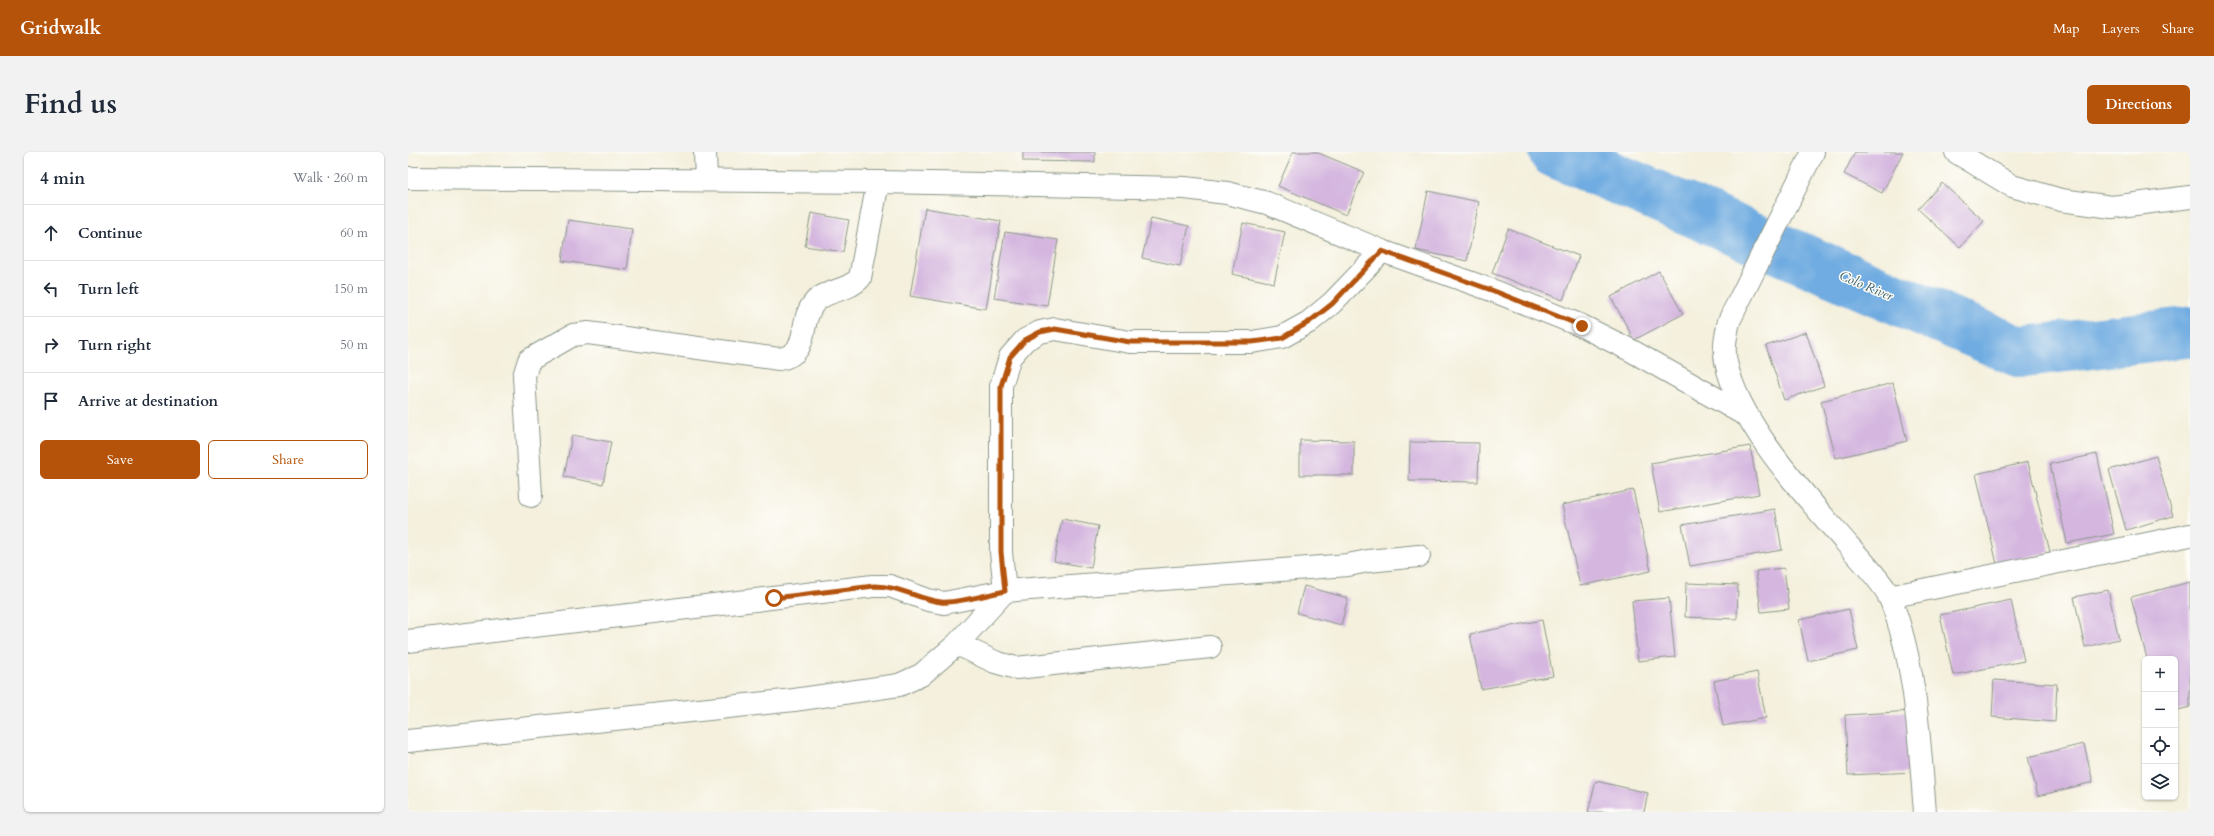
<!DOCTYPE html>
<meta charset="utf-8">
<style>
:root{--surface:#fff;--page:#f2f2f3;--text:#1f2937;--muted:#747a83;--line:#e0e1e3;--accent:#b45309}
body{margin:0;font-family:Cardo,serif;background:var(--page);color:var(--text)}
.controls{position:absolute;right:12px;bottom:12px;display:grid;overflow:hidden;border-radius:6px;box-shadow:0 1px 3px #0004}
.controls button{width:36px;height:36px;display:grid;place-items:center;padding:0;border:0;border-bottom:1px solid var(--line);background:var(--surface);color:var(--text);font:20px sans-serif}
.stop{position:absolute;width:12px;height:12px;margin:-9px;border:3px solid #b45309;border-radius:50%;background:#fff}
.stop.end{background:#b45309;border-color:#fff;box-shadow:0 1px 4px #0008}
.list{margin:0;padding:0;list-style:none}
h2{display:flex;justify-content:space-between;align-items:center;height:52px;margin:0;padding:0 16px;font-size:17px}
h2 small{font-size:13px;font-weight:400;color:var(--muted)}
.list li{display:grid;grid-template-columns:26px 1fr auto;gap:12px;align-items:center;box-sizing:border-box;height:56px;padding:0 16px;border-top:1px solid var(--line)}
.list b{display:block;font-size:15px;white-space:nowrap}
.list em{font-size:13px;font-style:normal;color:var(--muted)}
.actions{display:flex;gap:8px;padding:12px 16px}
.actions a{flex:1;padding:9px 0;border:1px solid var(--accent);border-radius:6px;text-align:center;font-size:14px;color:var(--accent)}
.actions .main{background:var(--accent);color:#fff}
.icon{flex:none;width:22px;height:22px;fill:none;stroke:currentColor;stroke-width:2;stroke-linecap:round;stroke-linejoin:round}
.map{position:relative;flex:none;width:1782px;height:660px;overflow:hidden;border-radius:6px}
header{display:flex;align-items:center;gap:24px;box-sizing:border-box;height:56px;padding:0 20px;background:var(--accent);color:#fff}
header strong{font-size:19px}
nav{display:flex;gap:22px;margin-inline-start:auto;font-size:14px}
.intro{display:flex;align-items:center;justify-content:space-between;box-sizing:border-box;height:96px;padding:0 24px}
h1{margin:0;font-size:28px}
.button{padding:10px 18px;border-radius:6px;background:var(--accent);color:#fff;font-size:14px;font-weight:700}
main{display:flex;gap:24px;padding:0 24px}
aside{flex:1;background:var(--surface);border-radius:6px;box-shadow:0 1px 3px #0004}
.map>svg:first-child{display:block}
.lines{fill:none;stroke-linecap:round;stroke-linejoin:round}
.river{stroke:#6face1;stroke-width:51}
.building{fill:#d4b6df}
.minor-casing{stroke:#8a9688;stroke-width:24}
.minor{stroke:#fff;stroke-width:22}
.route{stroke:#b45309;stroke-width:5}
.labels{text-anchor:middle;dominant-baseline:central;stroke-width:3;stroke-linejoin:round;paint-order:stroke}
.water-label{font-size:13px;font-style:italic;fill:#375e68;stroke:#fdfcf7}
</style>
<header>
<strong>Gridwalk</strong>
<nav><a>Map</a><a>Layers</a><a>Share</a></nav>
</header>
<div class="intro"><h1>Find us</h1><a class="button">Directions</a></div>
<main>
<aside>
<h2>4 min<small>Walk · 260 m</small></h2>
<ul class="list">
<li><svg class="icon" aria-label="ahead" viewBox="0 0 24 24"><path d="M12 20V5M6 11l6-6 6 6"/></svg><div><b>Continue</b></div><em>60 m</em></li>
<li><svg class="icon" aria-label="left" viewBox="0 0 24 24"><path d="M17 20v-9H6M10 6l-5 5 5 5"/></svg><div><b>Turn left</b></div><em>150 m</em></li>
<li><svg class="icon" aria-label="right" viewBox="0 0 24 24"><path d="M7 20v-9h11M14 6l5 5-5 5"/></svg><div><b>Turn right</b></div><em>50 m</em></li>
<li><svg class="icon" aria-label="arrive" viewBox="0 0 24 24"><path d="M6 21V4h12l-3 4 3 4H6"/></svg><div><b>Arrive at destination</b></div></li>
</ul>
<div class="actions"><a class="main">Save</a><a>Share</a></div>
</aside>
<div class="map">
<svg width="1782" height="660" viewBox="0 0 1782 660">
<rect width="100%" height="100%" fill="#fdfcf7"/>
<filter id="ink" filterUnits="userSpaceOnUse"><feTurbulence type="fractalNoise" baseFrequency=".025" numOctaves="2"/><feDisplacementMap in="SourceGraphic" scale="8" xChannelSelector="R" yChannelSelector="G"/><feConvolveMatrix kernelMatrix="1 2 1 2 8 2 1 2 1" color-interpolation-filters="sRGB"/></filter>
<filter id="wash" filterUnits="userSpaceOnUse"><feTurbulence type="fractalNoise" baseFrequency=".012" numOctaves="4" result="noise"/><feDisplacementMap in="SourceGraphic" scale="16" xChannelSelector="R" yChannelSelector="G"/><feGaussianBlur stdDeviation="0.9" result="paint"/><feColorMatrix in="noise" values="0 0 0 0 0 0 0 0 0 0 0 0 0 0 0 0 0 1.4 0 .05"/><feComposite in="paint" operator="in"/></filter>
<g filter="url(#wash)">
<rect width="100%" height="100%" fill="#f4f0dd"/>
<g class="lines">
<path class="river" d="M1146,0L1612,200L1782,180"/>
</g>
<g id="blocks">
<path class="building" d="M615,0H687V10L615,9Z
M885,0H908L956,20L938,63L870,34Z
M1447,0H1495L1474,41L1436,22Z
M1534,31L1576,69L1552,95L1510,57Z
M1020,39L1071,50L1059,109L1008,98Z
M517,56L593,69L578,157L502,144Z
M403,61L441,68L435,100L397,94Z
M743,66L781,74L772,114L734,106Z
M160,68L224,77L219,118L154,109Z
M835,71L877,80L866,131L824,122Z
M1100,77L1171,104L1155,148L1084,121Z
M597,80L650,88L639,154L586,146Z
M1251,119L1275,162L1226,188L1203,145Z
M1398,180L1416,234L1376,248L1358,194Z
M1485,231L1499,289L1428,306L1413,249Z
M164,283L203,290L195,332L156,325Z
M892,288L946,289V323H892Z
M1002,290L1071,291L1070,330L1001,329Z
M1342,294L1351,342L1252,360L1243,311Z
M1689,302L1706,382L1659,391L1642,312Z
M1748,304L1765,364L1718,378L1701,318Z
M1620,310L1642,400L1589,412L1568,322Z
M1225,338L1243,419L1172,434L1154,353Z
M1367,357L1374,398L1282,414L1274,373Z
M654,367L690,374L683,416L646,409Z
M1376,416L1381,457L1353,460L1348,419Z
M1782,430V555L1767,559V507H1739L1723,445Z
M1278,431L1330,433L1329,467L1277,465Z
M896,434L940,446L933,473L889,461Z
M1700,438L1711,487L1677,495L1666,445Z
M1261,446L1267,505L1230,509L1224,449Z
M1603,448L1616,509L1545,523L1532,463Z
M1441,457L1450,498L1400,509L1391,468Z
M1134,468L1145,524L1073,537L1062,482Z
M1349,520L1358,566L1315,574L1306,529Z
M1586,528L1649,532L1647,570L1584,565Z
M1505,559L1508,620L1440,623L1437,563Z
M1676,592L1685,630L1630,644L1620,605Z
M1188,629L1240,641L1236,660H1180Z"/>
</g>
</g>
<g filter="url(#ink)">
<use href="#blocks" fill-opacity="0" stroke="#8a9688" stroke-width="1"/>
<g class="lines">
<defs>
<path id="minor" d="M297,0L298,28
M1405,0L1321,169C1318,183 1315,196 1318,210C1331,273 1398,344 1439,392C1450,404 1477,433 1482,446C1509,514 1511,589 1517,660
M1548,0L1604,34L1653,48L1704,55L1782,45
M0,26L470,30L777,36L819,41L859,51L974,99L1086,139L1174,174L1224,199L1341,265
M123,344L116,224L121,208L165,183L180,181L371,207C404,202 389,171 406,151C417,137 438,141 452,126L470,30
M1481,445L1782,383
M0,489L465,434H482L520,448L536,451L597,439L940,413L960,409L1011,404
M549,492L587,510L608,516L802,495
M0,589L386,548L491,533L513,523L549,492L597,439L593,400V234L602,205L617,188L632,180L647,177L722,190H844L874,185L901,170L924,151L974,99"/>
</defs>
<use href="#minor" class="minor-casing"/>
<use href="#minor" class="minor"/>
</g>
</g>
<g class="lines" filter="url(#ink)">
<path class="route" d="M366,446L466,434C493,434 508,447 533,450C547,452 582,442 597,439L593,400V234L602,205L617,188L632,180L647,177L722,190H844L874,186L901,170L924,152L974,99L1086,139L1174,174"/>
</g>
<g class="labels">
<g class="water-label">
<text transform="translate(1458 134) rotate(23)">Colo River</text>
</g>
</g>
</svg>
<div class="controls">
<button>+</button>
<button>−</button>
<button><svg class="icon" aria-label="locate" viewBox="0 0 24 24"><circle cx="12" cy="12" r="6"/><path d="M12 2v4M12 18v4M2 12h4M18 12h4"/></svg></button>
<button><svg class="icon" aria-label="layers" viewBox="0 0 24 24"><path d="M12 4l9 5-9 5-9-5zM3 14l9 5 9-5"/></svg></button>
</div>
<div class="stop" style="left:366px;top:446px"></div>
<div class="stop end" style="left:1174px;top:174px"></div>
</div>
</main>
